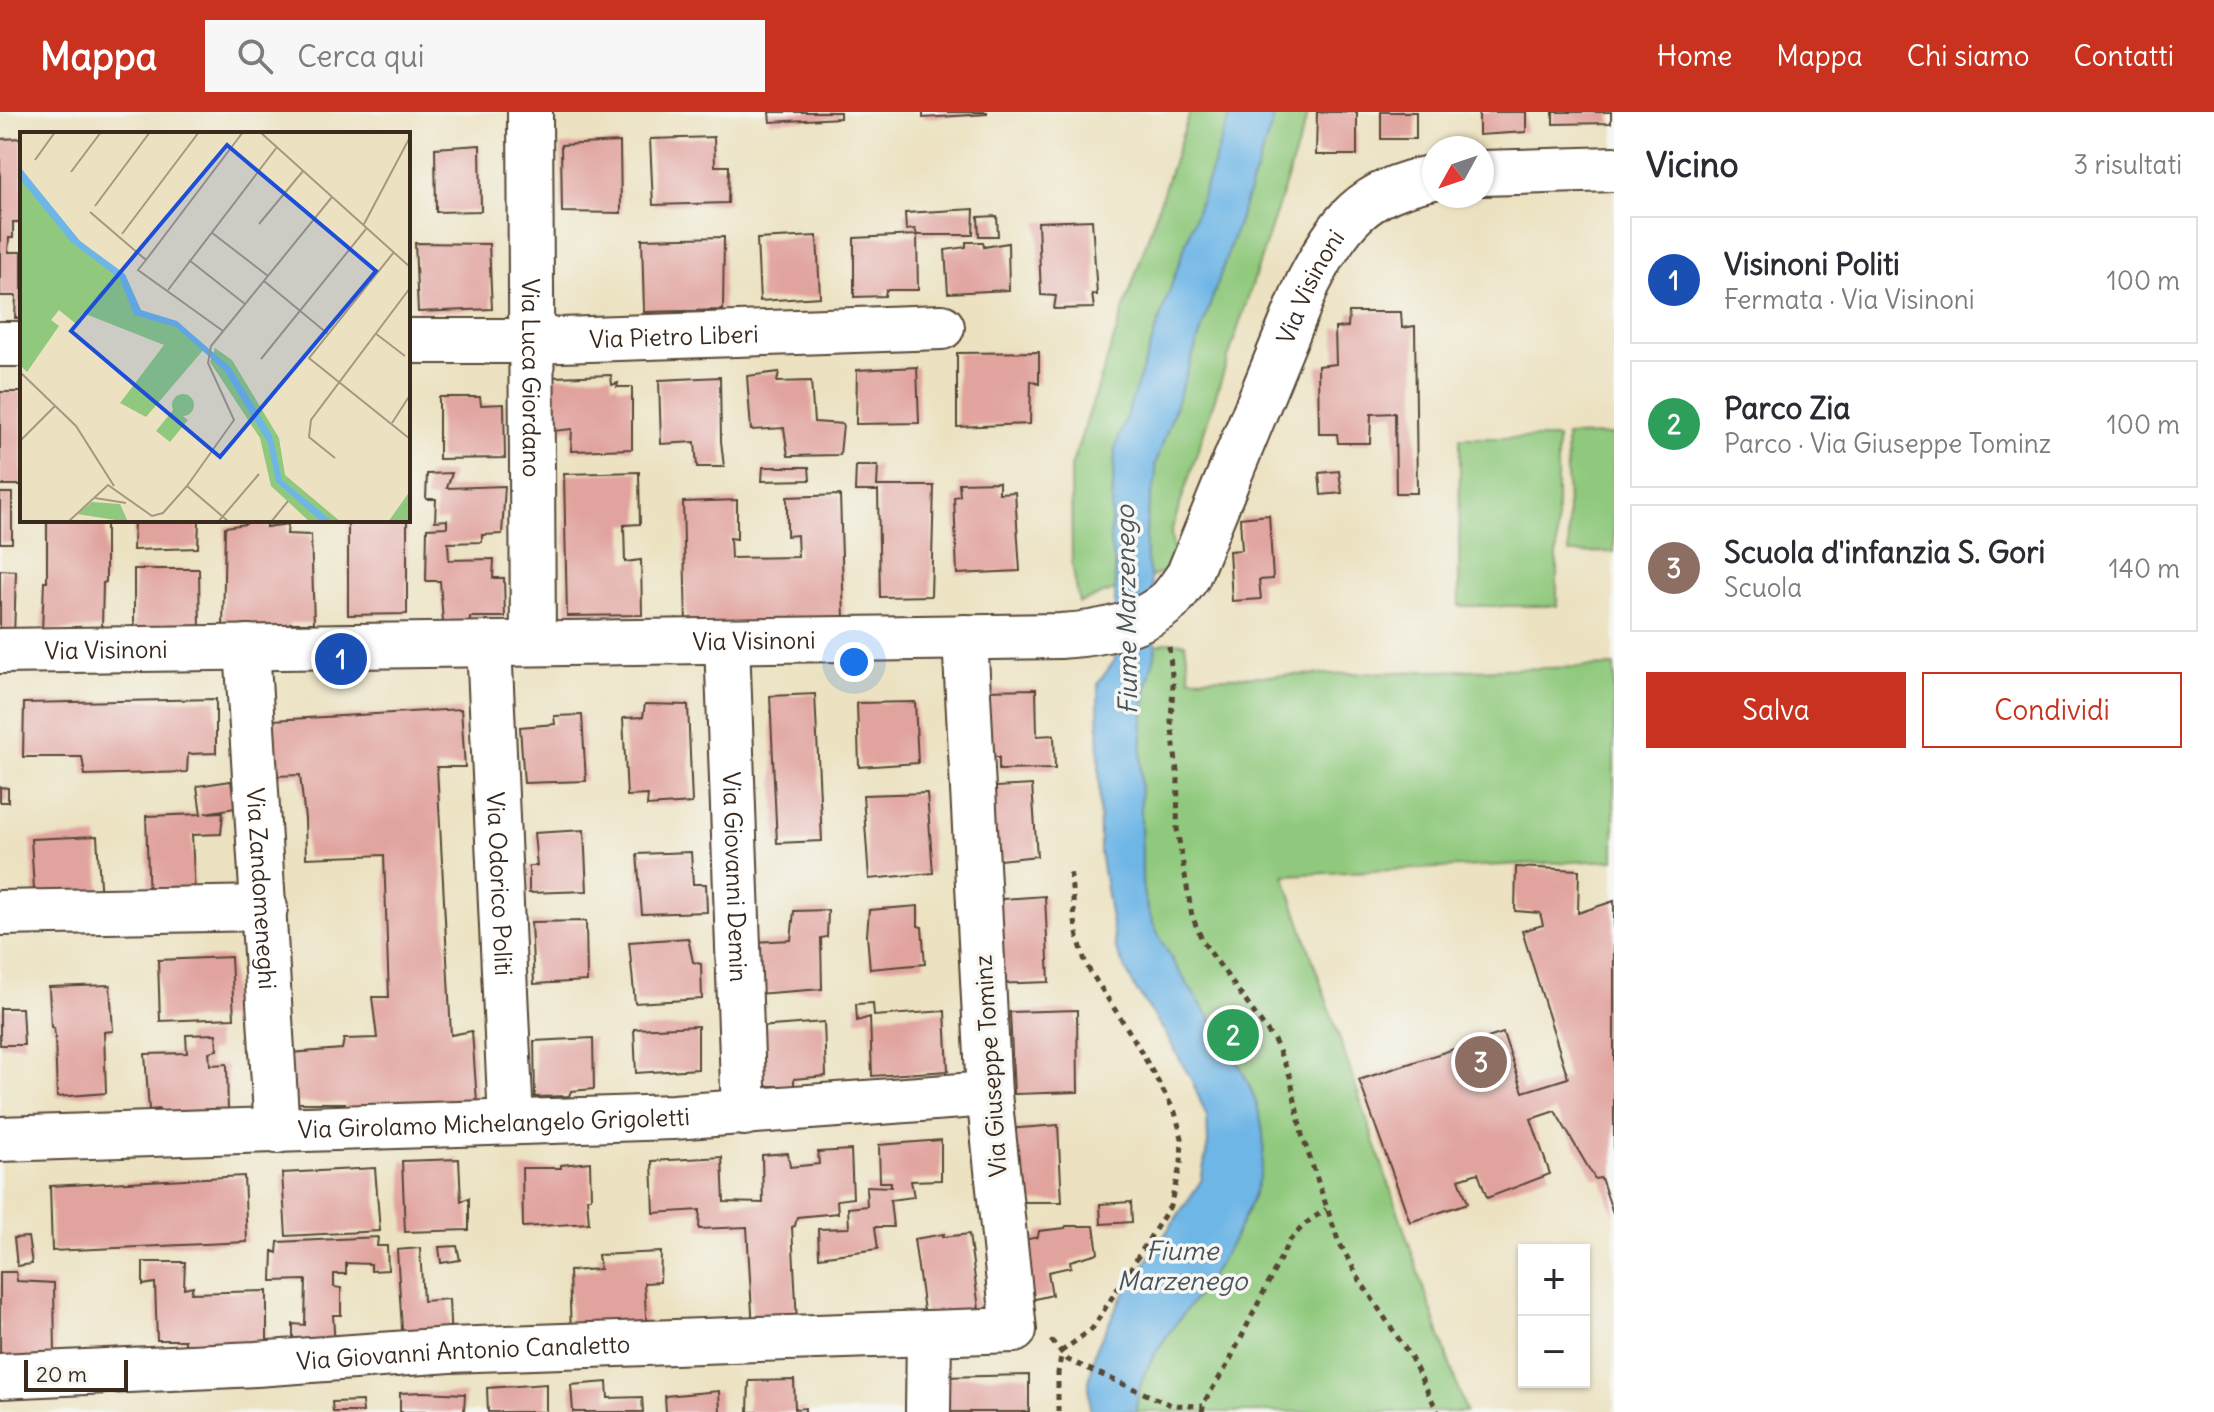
<!DOCTYPE html>
<html lang="it">
<meta charset="utf-8">
<style>
:root{--surface:#fff;--page:#f7f7f7;--text:#2b2b33;--muted:#7c7c81;--line:#e1e1e2;--accent:#c8321e}
body{margin:0;font-family:Delius,sans-serif;background:var(--page);color:var(--text)}
.controls{position:absolute;right:24px;bottom:24px;display:grid;overflow:hidden;border-radius:0px;box-shadow:0 2px 6px #0004}
.controls button{width:72px;height:72px;display:grid;place-items:center;padding:0;border:0;border-bottom:2px solid var(--line);background:var(--surface);color:var(--text);font:40px sans-serif}
.compass{position:absolute;left:1422px;top:24px;width:72px;height:72px;border-radius:50%;background:var(--surface);box-shadow:0 2px 6px #0004;rotate:230deg}
.scale{position:absolute;left:24px;bottom:20px;width:104px;box-sizing:border-box;padding-left:8px;border:4px solid #3b2a1e;border-top:0;font-size:22px;line-height:28px;white-space:nowrap;color:#3b2a1e;-webkit-text-stroke:6px #f6f6f2;paint-order:stroke}
.you{position:absolute;left:854px;top:550px;width:28px;height:28px;margin:-20px;border:6px solid #fff;border-radius:50%;background:#1a73e8;box-shadow:0 0 0 12px #1a73e833}
.badge{display:grid;place-items:center;width:52px;height:52px;border-radius:50%;background:var(--accent);color:#fff;font-size:26px;font-weight:700}
.pin{position:absolute;translate:-50% -50%;border:4px solid #fff;box-shadow:0 2px 8px #0006}
.list{margin:0;padding:0;list-style:none}
h2{display:flex;justify-content:space-between;align-items:center;height:104px;margin:0;padding:0 32px;font-size:34px}
h2 small{font-size:26px;font-weight:400;color:var(--muted)}
.list li{display:grid;grid-template-columns:52px 1fr auto;gap:24px;align-items:center;box-sizing:border-box;height:128px;margin:0 16px 16px;padding:0 16px;border:2px solid var(--line);border-radius:0px}
.list b{display:block;font-size:30px;white-space:nowrap}
.list p{margin:0;font-size:26px;white-space:nowrap;color:var(--muted)}
.list em{font-size:26px;font-style:normal;color:var(--muted)}
.actions{display:flex;gap:16px;padding:24px 32px}
.actions a{flex:1;padding:18px 0;border:2px solid var(--accent);border-radius:0px;text-align:center;font-size:28px;color:var(--accent)}
.actions .main{background:var(--accent);color:#fff}
.icon{flex:none;width:44px;height:44px;fill:none;stroke:currentColor;stroke-width:2;stroke-linecap:round;stroke-linejoin:round}
.map{position:relative;flex:none;width:1614px;height:1300px;overflow:hidden}
header{display:flex;align-items:center;gap:48px;box-sizing:border-box;height:112px;padding:0 40px;background:var(--accent);color:#fff}
header strong{font-size:38px}
nav{display:flex;gap:44px;margin-inline-start:auto;font-size:28px}
.search{width:560px;height:72px;background:var(--page);display:flex;align-items:center;gap:20px;box-sizing:border-box;padding:0 28px;border-radius:0px;color:var(--muted);font-size:30px}
main{display:flex}
aside{flex:1;background:var(--surface)}
.map>svg:first-child{display:block}
.green{fill:#90c97d;stroke:#667a4e;stroke-width:2}
.water{fill:#6eb6e6;stroke:#547082;stroke-width:2}
.building{fill:#e1a39e}
.lines{fill:none;stroke-linecap:round;stroke-linejoin:round}
.minor-casing{stroke:#564636;stroke-width:48}
.path{stroke:#564636;stroke-width:5;stroke-dasharray:6 6;stroke-linecap:butt}
.minor{stroke:#fff;stroke-width:44}
.labels{text-anchor:middle;dominant-baseline:central;stroke-width:7;stroke-linejoin:round;paint-order:stroke}
.street-label{font-size:24px;fill:#3b2a1e;stroke:#f6f6f2}
.water-label{font-size:26px;font-style:italic;fill:#4a545a;stroke:#f6f6f2}
.inset-road{fill:none;stroke:#a59880;stroke-width:2}
.view{fill:#1d4ed8;fill-opacity:0.15;stroke:#1d4ed8;stroke-width:4}
.inset-edge{fill:none;stroke:#3b2a1e;stroke-width:4}
</style>
<header>
<strong>Mappa</strong>
<div class="search"><svg class="icon" aria-label="search" viewBox="0 0 24 24"><circle cx="10" cy="10" r="6"/><path d="M15 15l6 6"/></svg>Cerca qui</div>
<nav><a>Home</a><a>Mappa</a><a>Chi siamo</a><a>Contatti</a></nav>
</header>
<main>
<div class="map">
<svg width="1614" height="1300" viewBox="0 0 1614 1300">
<rect width="100%" height="100%" fill="#f6f6f2"/>
<filter id="ink" filterUnits="userSpaceOnUse"><feTurbulence type="fractalNoise" baseFrequency=".0125" numOctaves="2"/><feDisplacementMap in="SourceGraphic" scale="16" xChannelSelector="R" yChannelSelector="G"/><feConvolveMatrix kernelMatrix="1 2 1 2 8 2 1 2 1" color-interpolation-filters="sRGB"/></filter>
<filter id="wash" filterUnits="userSpaceOnUse"><feTurbulence type="fractalNoise" baseFrequency=".006" numOctaves="4" result="noise"/><feDisplacementMap in="SourceGraphic" scale="32" xChannelSelector="R" yChannelSelector="G"/><feGaussianBlur stdDeviation="1.8" result="paint"/><feColorMatrix in="noise" values="0 0 0 0 0 0 0 0 0 0 0 0 0 0 0 0 0 1.4 0 .05"/><feComposite in="paint" operator="in"/></filter>
<g filter="url(#wash)">
<rect width="100%" height="100%" fill="#ece2c1"/>
<path class="green" d="M1190,0H1309L1171,420L1175,456L1079,491L1072,452L1071,355Z
M1614,323V440L1569,441L1566,324Z
M1460,326H1557V494H1459Z
M1167,530L1185,531L1190,566L1614,554V748L1284,763L1466,1300H1128L1127,1279L1232,1057L1143,823L1124,544Z"/>
<path class="water" d="M1231,0H1276L1155,354C1158,369 1153,374 1150,389C1147,402 1146,416 1146,430C1145,443 1148,453 1151,466C1155,487 1156,511 1156,532C1156,546 1150,559 1147,573C1139,629 1140,686 1142,742C1142,756 1141,770 1144,784C1165,872 1272,954 1263,1044C1260,1083 1229,1138 1207,1170C1181,1208 1136,1252 1136,1300H1090L1089,1270L1095,1239L1120,1189L1201,1069L1208,1031L1207,1005L1192,969L1164,919L1135,876L1116,838L1100,740L1098,571L1115,548V452L1110,432L1115,337Z"/>
<g id="blocks">
<path class="building" d="M769,0H840V6L770,10Z
M923,0H987V2L923,6Z
M1317,0H1357V43H1316Z
M1381,0H1416V27H1381Z
M1479,0H1526V20L1479,23Z
M1553,0H1611V11L1553,12Z
M714,25L715,54H729L728,91L653,93L650,27Z
M22,26V110H13V126H9L8,140H22V206H15L16,184H0V27Z
M620,30L621,101L562,100L561,33Z
M480,33L481,99L436,100L435,36Z
M974,97L973,123H917L915,117L906,118L905,101Z
M997,104L998,124H979L978,105Z
M1092,108L1097,183L1092,182L1094,196L1054,197L1056,184L1041,183L1038,110Z
M917,123L918,178H886L885,184L854,185V126Z
M817,124L820,185L760,189L757,127Z
M724,125L723,198L644,200L642,127Z
M966,130H983L984,135L1008,131L1009,178L948,181L945,138L966,135Z
M415,131L489,132L492,197L418,200Z
M1349,200H1401L1402,216L1415,214L1417,381H1396L1395,301L1371,302L1370,331H1338L1337,322H1319L1318,254L1336,252L1335,216L1348,215Z
M1039,240V272L1031,269L1030,312L957,315V241Z
M917,255L919,311L856,312L857,258Z
M779,260L777,270L811,269L814,310L843,312L840,343L788,344L784,316L751,318L747,264Z
M611,263L612,273L618,271L617,275H632V337L571,339L572,317L553,319V265Z
M720,265L721,329L724,355H697L695,330L661,332L659,268Z
M0,280H22V373H0Z
M439,285H480L481,293L504,292L505,346L439,347Z
M856,354H878L877,374H934L931,484L880,485L878,379H855Z
M763,355H809L810,368L762,369Z
M1339,359L1342,381L1321,383L1319,361Z
M639,360L640,412L624,413L625,450L641,448L642,503L567,504L564,362Z
M452,361L447,376L505,374L502,422L482,423V430L448,431L449,448L494,447L493,466H504L505,505H470V510H443L440,469H426L427,416L447,415V408L435,409L436,387H426L427,362Z
M999,370V381L1015,380L1020,459L957,462L954,385L960,384L959,371Z
M0,381H12V431H0Z
M840,383L844,507L686,513L683,390L737,388V427L730,426L731,446L798,445L797,423L787,424V385Z
M1269,403L1273,467L1259,468L1261,487L1232,489L1229,439L1242,438L1240,406Z
M47,408H106V470L103,471L102,516L42,519L44,470H47Z
M134,408H199L198,436L133,438Z
M246,408H266V415L288,412L287,422L311,423L314,511H290L288,517L223,518L225,415L246,412Z
M348,408H407V502L348,503Z
M134,457H199L200,519L134,520Z
M0,458L16,459L14,526H0Z
M1036,577L1037,624L1054,623L1055,657L999,658V645H983L981,578Z
M815,582L822,729L777,731L770,584Z
M216,587V641L188,642L187,660L85,663L82,645H23L24,591Z
M915,590L918,651L859,655L857,591Z
M645,592L688,593L692,691L647,694L648,683L627,684L623,606L643,605Z
M461,597L465,655H437L451,923L472,919L477,990L344,997L345,991H293L290,941L342,937L344,927L377,926L372,885H389L384,743L306,746L305,707L300,663L274,664L273,608Z
M582,603L586,669L524,671L520,615L555,612L554,604Z
M231,669L235,696L205,701L223,700L221,722L192,723L195,785L149,789L146,704L201,702L197,674Z
M1032,673L1037,744L982,750L979,676Z
M0,675L8,676V690H0Z
M927,681L933,761L869,767L863,683Z
M584,718L587,779L529,781V754H537L534,721Z
M97,724L101,790L35,794L31,727Z
M691,740L693,772H706L707,800L642,802L637,742Z
M1516,755L1579,758L1578,801L1614,789V1104L1601,1066L1595,1067L1555,999L1531,1007L1550,1062L1487,1086L1478,1061L1459,1067L1468,1091L1410,1110L1359,968L1503,921L1523,980L1568,966L1522,819L1543,813L1540,801L1515,799Z
M1045,784L1049,870L992,872L989,788Z
M918,794V814L922,815L925,852L870,857L867,823L869,798Z
M828,798L827,825L821,826L822,877L756,882L754,830L791,828L794,799Z
M586,809L587,869L534,872L531,810Z
M688,826L693,850L701,852L702,887L635,891L629,830Z
M231,845L234,906L160,909L158,848Z
M110,873L113,919L104,920L106,981L57,985L55,924L54,916L51,915L49,875Z
M873,891L874,904L945,899L948,959L872,964L870,905L857,909L856,892Z
M0,896H22L24,933H0Z
M1077,898L1078,980L1014,982L1010,900Z
M824,910L826,964L794,967V974H763L758,915Z
M698,914V957L636,961L634,917Z
M216,922L217,938L209,940L210,953L227,952L228,1000L158,1004L159,997L149,998L145,942L187,941L186,923Z
M593,926L594,977L571,979L569,984L535,985L534,929Z
M1058,1013L1062,1090H1013L1007,1017Z
M941,1028V1068L911,1069L914,1085L890,1088L893,1115H875L878,1137L819,1145L818,1117L849,1116L848,1096L867,1094L866,1074L891,1075V1070H880L879,1033Z
M851,1038L853,1086L837,1088L838,1101L797,1105L795,1114L792,1115L797,1210L753,1218L747,1115L699,1117L700,1098L654,1101L652,1049L722,1045L724,1090L763,1091L762,1043L788,1041L790,1055L819,1052L818,1040Z
M459,1047L461,1089L469,1086V1118L405,1120L402,1049Z
M590,1050L591,1086H587L589,1111L523,1115L522,1056H561V1053Z
M375,1056L380,1119L286,1124L282,1061Z
M244,1064L247,1130L52,1139L50,1074Z
M1131,1090L1132,1110L1101,1112L1100,1092Z
M1066,1114H1094L1098,1141L1070,1149L1071,1155L1048,1160L1052,1183L1023,1190L1015,1130L1038,1125L1039,1119L1065,1116Z
M944,1122L943,1125L969,1122L980,1204L925,1206L914,1127Z
M28,1125L32,1152L17,1154L14,1126Z
M378,1125L377,1134H387L388,1158L371,1159V1152L346,1151V1162H334V1175L341,1176V1203H333L335,1235L293,1242V1212L305,1213L306,1168L272,1169L273,1139L277,1141L278,1130Z
M457,1134L460,1148L441,1151L439,1135Z
M420,1136L423,1189L449,1187L451,1232L403,1233L397,1138Z
M661,1140L660,1170L644,1171L647,1218L571,1223L569,1159L600,1157L598,1143Z
M143,1150H185L184,1176L193,1174L191,1181L267,1179V1233L185,1232V1228H157L155,1171L143,1173Z
M0,1160H16L17,1169L54,1171L55,1246L0,1255Z
M1029,1263V1300H943V1265Z
M794,1268L795,1297L805,1296V1300H748L749,1269Z
M607,1270L608,1286L642,1285L643,1300H573L571,1273Z
M546,1272V1300H488L487,1276Z
M719,1279L720,1300H666L665,1284Z
M424,1280L465,1282L464,1300H400V1281Z
M362,1289L363,1300H333L332,1290Z"/>
</g>
</g>
<g filter="url(#ink)">
<use href="#blocks" fill-opacity="0" stroke="#564636" stroke-width="2"/>
<g class="lines">
<defs>
<g id="minor">
<path id="s1" d="M530,0L533,531"/>
<path d="M1482,61L1614,57"/>
<path id="s2" d="M408,229H531L942,215"/>
<path d="M0,232H22"/>
<path id="s3" d="M727,529L744,1001"/>
<path id="s4" d="M489,532L511,1010"/>
<path id="s5" d="M247,535L277,1019"/>
<path id="s6" d="M0,539L1060,524C1097,522 1140,515 1169,489C1176,482 1182,472 1188,464L1308,171C1341,108 1361,80 1434,65"/>
<path d="M0,801L265,796"/>
<path id="s7" d="M0,1027L673,1005L989,982"/>
<path id="s8" d="M0,1264L256,1252L450,1238L929,1221"/>
<path d="M928,1300L929,1221L1014,1218L989,982L965,525"/>
</g>
</defs>
<use href="#minor" class="minor-casing"/>
<path class="path" d="M1169,535L1173,573L1171,609L1178,667L1177,717L1192,804L1203,830L1275,930L1290,964L1302,1023L1338,1128L1359,1167L1410,1244L1438,1300
M1051,1228L1068,1248L1171,1293L1203,1294
M1058,1300V1261L1062,1239L1092,1217L1170,1094L1181,1051L1182,1026L1175,1000L1134,927L1086,853L1076,818L1070,756
M1202,1300L1204,1290L1228,1252L1289,1129L1305,1112L1326,1097"/>
<use href="#minor" class="minor"/>
</g>
</g>
<g class="labels">
<g class="street-label">
<text stroke="none"><textPath href="#s6" startOffset="1522">Via Visinoni</textPath></text>
<text stroke="none"><textPath href="#s2" startOffset="266">Via Pietro Liberi</textPath></text>
<text stroke="none"><textPath href="#s1" startOffset="266">Via Luca Giordano</textPath></text>
<text stroke="none"><textPath href="#s6" startOffset="754">Via Visinoni</textPath></text>
<text stroke="none"><textPath href="#s6" startOffset="106">Via Visinoni</textPath></text>
<text stroke="none"><textPath href="#s3" startOffset="236">Via Giovanni Demin</textPath></text>
<text stroke="none"><textPath href="#s4" startOffset="240">Via Odorico Politi</textPath></text>
<text stroke="none"><textPath href="#s5" startOffset="242">Via Zandomeneghi</textPath></text>
<text transform="translate(990 954) rotate(-94)">Via Giuseppe Tominz</text>
<text stroke="none"><textPath href="#s7" startOffset="494">Via Girolamo Michelangelo Grigoletti</textPath></text>
<text stroke="none"><textPath href="#s8" startOffset="464">Via Giovanni Antonio Canaletto</textPath></text>
</g>
<g class="water-label">
<text transform="translate(1126 498) rotate(-91)">Fiume Marzenego</text>
<text x="1182" y="1138">Fiume<tspan x="1182" dy="30">Marzenego</tspan></text>
</g>
</g>
<g transform="translate(20 20)">
<rect width="390" height="390" fill="#ece2c1"/>
<path d="M0,42L37,88L100,145L116,179L151,191L185,216L126,285L100,271L144,213L63,181L55,191L39,178L31,188L39,194L7,240L0,233ZM195,216L212,228L259,306L265,343L321,390H290L251,354L240,306L190,230ZM152 273a11 11 0 1 1 22 0a11 11 0 1 1-22 0ZM154,277L168,288L150,310L136,299ZM390,359V390H368ZM72,370L100,372L108,390L57,382Z" fill="#90c97d"/>
<path d="M0,35L60,109L105,142L121,178L157,189L210,235L252,303L262,348L313,390H302L256,350L248,311L204,238L156,195L114,183L100,147L51,110L0,47Z" fill="#6eb6e6"/>
<path class="inset-road" d="M240,0L390,135M15,28L35,0M51,40L81,0M75,74L130,0M70,80L126,128L118,138L203,199M239,92L283,39M343,94L390,5M191,100L248,144M102,102L179,0M374,120L289,226L390,307M126,128L223,0M169,128L225,172M244,149L308,202M148,158L257,15M355,201L385,224M241,227L346,97M0,240L56,294L94,354M372,291L390,263M0,309L35,274M315,326L289,305L291,288L390,156M167,354L209,390M75,366L106,371M48,390L88,353L132,384L143,381L167,354L214,288L188,231L191,214L312,65M198,390L239,342M251,390L268,369"/>
<path class="view" d="M207,13L356,139L200,325L51,199Z"/>
<rect width="390" height="390" class="inset-edge"/>
</g>
</svg>
<div class="controls">
<button>+</button>
<button>−</button>
</div>
<svg class="compass" viewBox="-18 -18 36 36"><path d="M0-13l5 13h-10z" fill="#e53935"/><path d="M0 13l5-13h-10z" fill="#7c7c81"/></svg>
<div class="scale">20 m</div>
<div class="you"></div>
<div class="pin badge" style="left:341px;top:547px;background:#1a4fb4">1</div>
<div class="pin badge" style="left:1233px;top:923px;background:#2e9e5b">2</div>
<div class="pin badge" style="left:1481px;top:950px;background:#8d6e63">3</div>
</div>
<aside>
<h2>Vicino<small>3 risultati</small></h2>
<ul class="list">
<li><span class="badge" style="background:#1a4fb4">1</span><div><b>Visinoni Politi</b><p>Fermata · Via Visinoni</p></div><em>100 m</em></li>
<li><span class="badge" style="background:#2e9e5b">2</span><div><b>Parco Zia</b><p>Parco · Via Giuseppe Tominz</p></div><em>100 m</em></li>
<li><span class="badge" style="background:#8d6e63">3</span><div><b>Scuola d'infanzia S. Gori</b><p>Scuola</p></div><em>140 m</em></li>
</ul>
<div class="actions"><a class="main">Salva</a><a>Condividi</a></div>
</aside>
</main>
